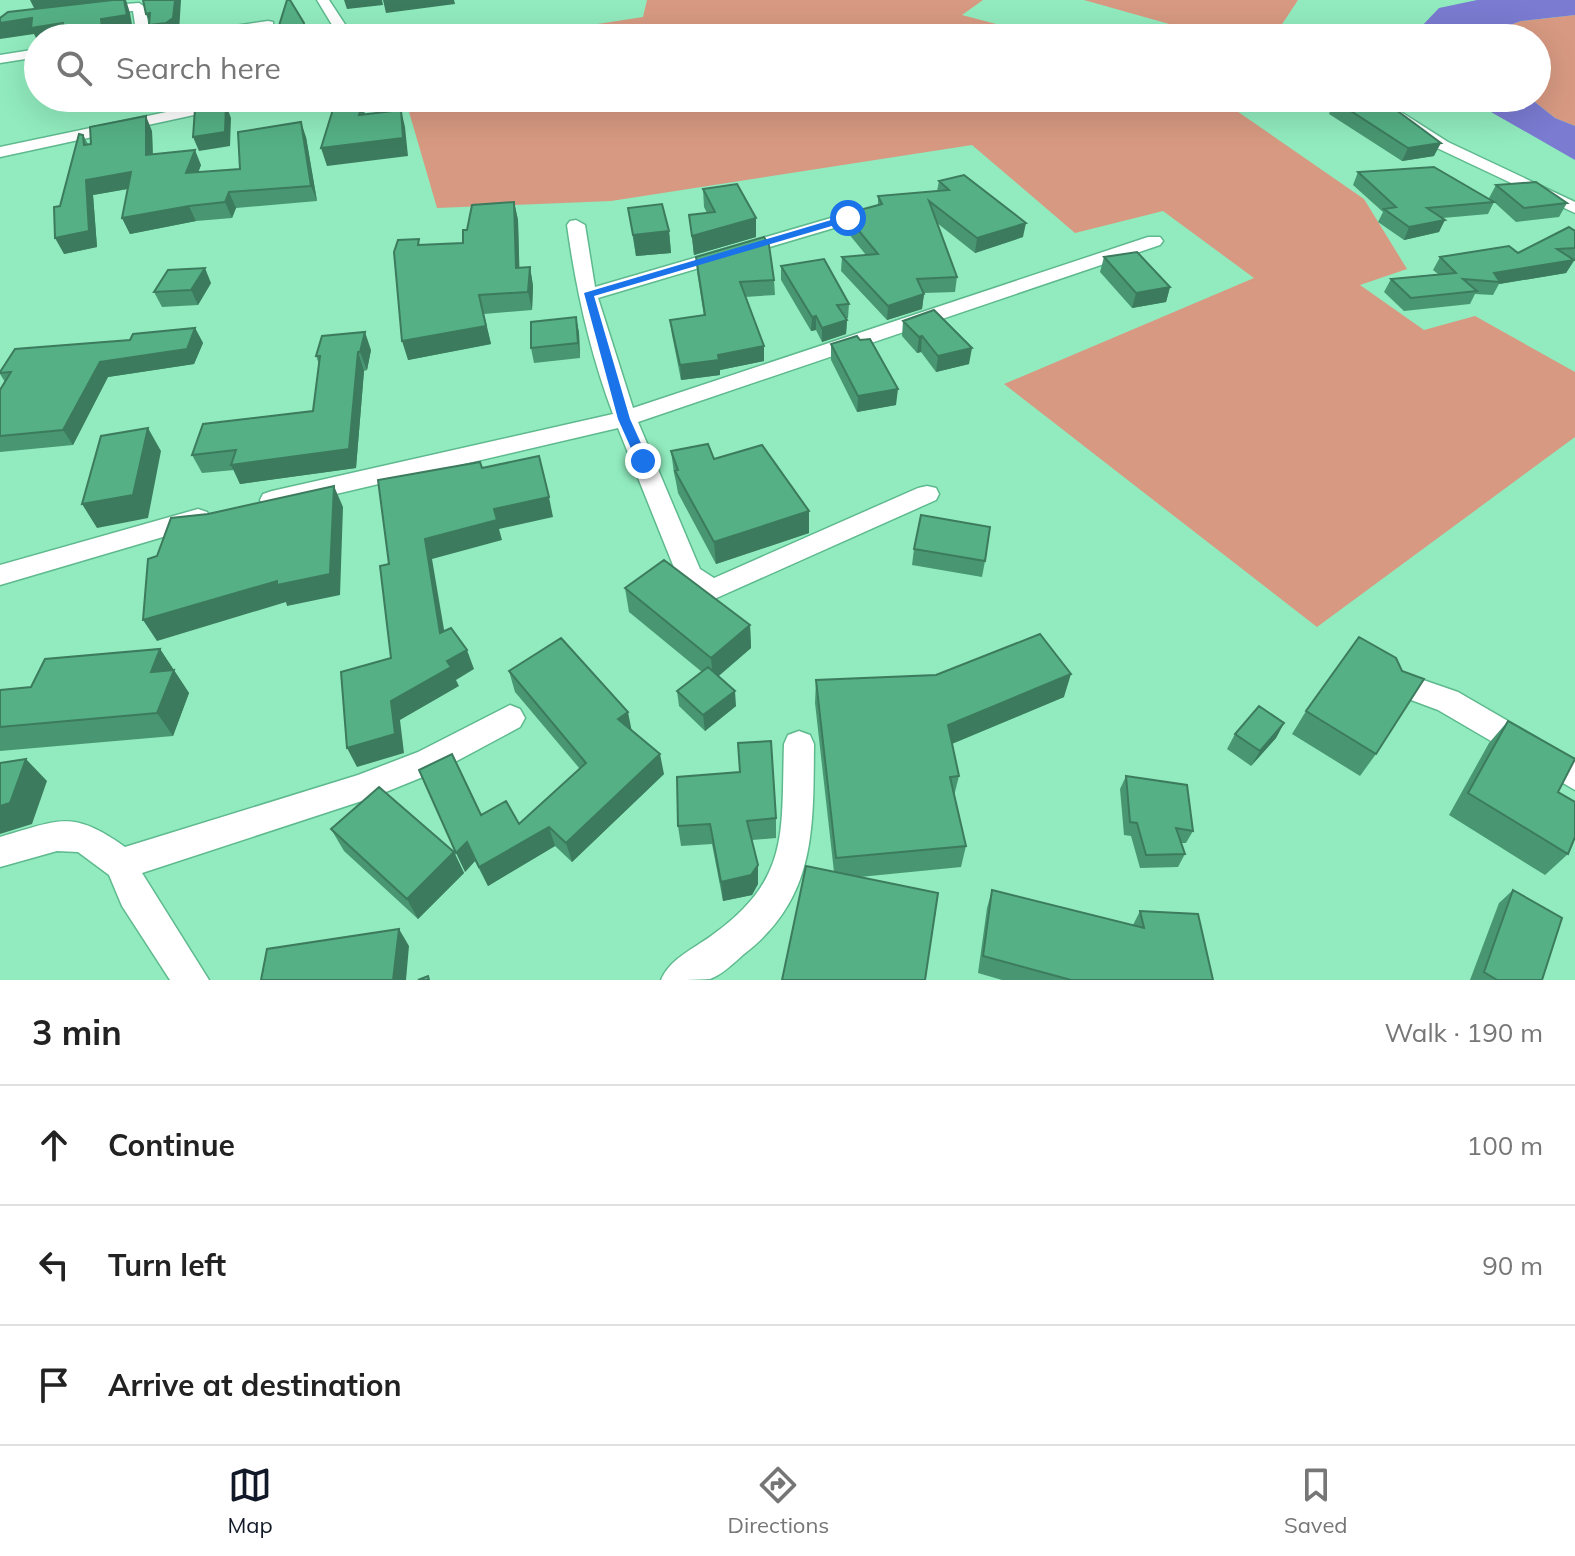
<!DOCTYPE html>
<meta charset="utf-8">
<style>
:root{--surface:#fff;--page:#f6f6f6;--text:#222;--muted:#767676;--line:#e0e0e0;--accent:#111827}
body{margin:0;font-family:Mulish,sans-serif;background:var(--page);color:var(--text)}
.stop{position:absolute;width:24px;height:24px;margin:-18px;border:6px solid #1a73e8;border-radius:50%;background:#fff}
.stop.end{background:#1a73e8;border-color:#fff;box-shadow:0 2px 8px #0008}
.list{margin:0;padding:0;list-style:none}
h2{display:flex;justify-content:space-between;align-items:center;height:104px;margin:0;padding:0 32px;font-size:34px}
h2 small{font-size:26px;font-weight:400;color:var(--muted)}
.list li{display:grid;grid-template-columns:52px 1fr auto;gap:24px;align-items:center;box-sizing:border-box;height:120px;padding:0 32px;border-top:2px solid var(--line)}
.list b{display:block;font-size:30px;white-space:nowrap}
.list em{font-size:26px;font-style:normal;color:var(--muted)}
.icon{flex:none;width:44px;height:44px;fill:none;stroke:currentColor;stroke-width:2;stroke-linecap:round;stroke-linejoin:round}
.map{position:relative;flex:none;width:1575px;height:980px;overflow:hidden}
.search{position:absolute;background:var(--surface);box-shadow:0 8px 32px #0002;left:24px;right:24px;top:24px;height:88px;display:flex;align-items:center;gap:20px;box-sizing:border-box;padding:0 28px;border-radius:44px;color:var(--muted);font-size:30px}
.sheet{height:464px;background:var(--surface)}
nav{display:flex;justify-content:space-around;align-items:center;box-sizing:border-box;height:112px;border-top:2px solid var(--line);background:var(--surface);font-size:22px;color:var(--muted)}
nav a{display:grid;justify-items:center;gap:4px}
nav .on{color:var(--accent)}
.map>svg:first-child{display:block}
.green{fill:#d79982}
.water{fill:#7a7bd1}
.lines{fill:none;stroke-linecap:round;stroke-linejoin:round}
.minor-casing{stroke:#5eb98e;stroke-width:3}
.minor{fill:#fff;fill-rule:evenodd}
.wall{fill:#499772}
.shaded-wall{fill:#3c7b5d}
.building{fill:#55b085;stroke:#3c7b5d;stroke-width:2}
.route{fill:#1a73e8}
</style>
<div class="map">
<svg width="1575" height="980" viewBox="0 0 1575 980">
<rect width="100%" height="100%" fill="#91ebbe"/>
<path class="green" d="M647,0H983L962,15L1050,38H527L526,35L643,17Z
M1084,0H1298L1273,38H1219Z
M1575,15V126L1555,118L1530,98H1537V38H1489L1490,32L1521,21Z
M405,98H1218L1364,199L1407,269L1360,285L1424,330L1475,316L1575,372V437L1317,627L1004,384L1254,278L1163,211L1075,233L972,145L611,201L437,208Z"/>
<path class="water" d="M1477,0H1575V15L1521,21L1491,32L1489,38H1424L1421,27L1439,8Z
M1474,98H1530L1555,118L1575,126V160L1491,112Z"/>
<g class="lines">
<defs>
<path id="minor" d="M317,0H329L354,38H340Z
M139,3L145,7L151,38H137L133,11L98,14L92,10L98,6Z
M268,21L273,22V28L207,38H174L181,34Z
M38,49V57L0,63V55Z
M233,98H261L254,102L0,157V147Z
M1362,98H1379L1448,142L1575,202V213L1437,148L1387,118Z
M848,213L857,218L854,222L598,298L633,408L1148,237H1160L1163,241L1160,245L638,422L700,569L714,578L918,488L927,486L936,488L939,494L936,500L712,600L681,582L677,575L618,428L272,509L263,506L260,500L263,494L272,491L613,414C590,353 576,290 567,225L570,221L576,220L585,225L595,287Z
M198,509L207,512L210,518L207,524L0,585V565Z
M1397,671L1458,692L1575,760V790L1438,710L1387,691L1383,683L1387,675Z
M510,705L520,709L525,718L520,727L440,770L371,798L142,873L209,980H170L122,906L109,875L78,852L57,851L0,867V837C60,820 71,809 125,847L358,775L418,752Z
M799,731L810,735L814,744C813,828 817,898 744,954C735,962 722,975 710,979C697,980 675,980 661,980C670,959 693,949 711,936C791,879 781,833 784,744L788,735Z"/>
</defs>
<use href="#minor" class="minor-casing"/>
<use href="#minor" class="minor"/>
</g>
<path class="wall" d="M1343,98H1380L1434,156L1402,161L1329,114L1334,100Z
M152,131L153,155L201,165L198,172L240,169L306,137L317,201L236,208L232,218L196,221L130,234L122,218L128,189L93,195L97,247L64,254L60,206L83,135L88,144Z
M1358,172L1492,201L1489,198L1496,185L1567,203L1559,217L1516,222L1494,202L1488,214L1443,218L1439,232L1404,240L1378,222L1383,212L1353,185Z
M939,181L1023,237L975,253L937,223L957,277L955,292L924,293L922,309L887,320L841,271L842,257L866,255L844,228L845,214L878,205V196L937,191Z
M703,189L756,237L694,255L689,215L707,213L704,207Z
M514,202L518,220L519,268L530,267L533,286L532,310L484,314L491,344L408,360L421,245L463,243L467,230Z
M628,208L669,231L671,253L636,256Z
M1575,231V261H1574L1566,273L1499,284L1493,295L1475,294L1470,304L1404,311L1384,292L1391,279L1438,274L1433,270L1440,257L1518,253Z
M696,257L774,280L775,295L745,297L764,346V361L720,370V375L681,380L672,335L670,320L704,316L697,272Z
M1104,257L1170,287L1166,302L1132,308L1100,272Z
M781,266L849,304L848,318H845L847,320L846,334L822,342L816,330L811,331L781,280Z
M211,283L198,305L162,307L154,292Z
M576,317L579,333L580,358L534,363L531,348Z
M903,321L969,364L936,372L921,352L917,353L902,336Z
M195,328L203,343L194,364L108,377L73,445L0,452V390L5,382L0,374V372Z
M831,344L896,405L857,412L831,360Z
M371,350L367,370L364,371L356,468L240,484L234,470L202,473L192,455L313,411L319,364L316,356Z
M671,451L714,459L809,511V533L716,564L678,493L676,482L674,473Z
M914,549L985,561L982,577L912,565Z
M625,588L750,625L751,648L718,676L736,706L705,731L679,706L677,691L702,672L629,612Z
M160,649L189,693L173,736L0,751V690L31,687Z
M509,671L631,730L664,774L572,862L555,846L488,886L475,861L465,872L481,815L519,824L580,769L515,692Z
M1402,671L1376,754L1360,776L1292,734L1306,711Z
M816,680L1064,697L952,744L959,776L954,796L966,846L961,867L860,877L834,872L815,703Z
M1508,721L1558,792L1568,854L1545,875L1449,815L1489,743Z
M1284,723L1276,738L1251,766L1227,749L1235,734Z
M1126,776L1193,831L1186,843H1181L1185,854L1178,867L1140,868L1131,836L1124,835L1120,789Z
M776,818V838L752,840L758,884L752,895L723,901L712,844L681,846L678,826Z
M331,829L454,852L464,873L418,919L344,851Z
M992,890L1133,925L1140,911L1213,980H1002L978,973L987,908Z
M1513,890L1542,980H1470L1499,903Z"/>
<path class="shaded-wall" d="M30,0H126L130,13L133,30L107,34L108,38H103L101,19L35,10Z
M175,0H181L179,32L171,37L154,38L149,25H151L146,14Z
M344,0H382L383,5L347,9Z
M383,0H454L455,4L386,13Z
M32,18L63,23L70,38H38V42L34,34L0,39V23Z
M304,23L308,35L307,38H301Z
M362,104L367,121L359,115Z
M226,105L231,118L230,146L199,151L193,137Z
M401,110L405,127L408,156L327,166L321,148Z
M146,116L152,131L153,170L146,155Z
M301,122L306,137L317,201L311,186Z
M1441,143L1434,156L1402,161L1408,148Z
M195,150L201,165L192,189L186,173Z
M131,172L138,187L93,195L97,247L64,254L55,238L86,180Z
M229,192L236,208L232,218L225,202Z
M514,202L518,220L520,287L516,268Z
M189,206L196,221L130,234L122,218Z
M756,218V237L694,255L692,236Z
M1445,220L1439,232L1404,240L1409,227Z
M1026,223L1023,237L975,253L977,238Z
M669,231L671,253L636,256L633,235Z
M1574,260L1566,273L1499,284L1500,282L1494,273Z
M530,267L533,286L532,310L528,292Z
M205,268L211,283L198,305L191,290Z
M1170,287L1166,302L1132,308L1136,293Z
M924,294L922,309L887,320L888,306Z
M479,295L491,344L408,360L402,341Z
M816,316V330L811,331L812,317Z
M576,317L579,333L580,358L578,343Z
M847,320L846,334L822,342V328Z
M195,328L203,343L194,364L108,377L73,445L63,430L100,362Z
M365,332L371,350L367,370L360,352Z
M922,336L921,352L917,353L919,337Z
M764,346V361L720,370V375L681,380L680,365L718,355Z
M972,348L969,364L936,372L938,356Z
M358,352L364,371L356,468L240,484L231,465L349,449Z
M898,389L896,405L857,412L858,396Z
M148,428L161,451L148,518L97,528L82,504Z
M334,486L343,507L340,595L287,606L286,602L157,641L143,620Z
M549,497L553,517L499,529L502,540L432,559L448,653L440,633L425,539L494,509Z
M809,511V533L716,564L714,542Z
M750,625L751,648L713,681L711,658Z
M160,649L189,693L173,736L157,713L151,672Z
M467,650L474,669L456,680L459,686L400,720L404,753L357,767L347,748L391,701L447,661Z
M1071,674L1064,697L944,747L948,725Z
M735,691L736,706L705,731L703,715Z
M628,712L632,732L618,719Z
M1284,723L1276,738L1251,766L1260,751Z
M660,754L664,774L572,862L566,843Z
M26,759L47,781L32,824L0,834V806Z
M549,827L555,846L488,886L479,867Z
M467,842L475,861L465,872L456,853Z
M454,852L464,873L418,919L407,899Z
M758,865V884L752,895L723,901L721,882Z
M399,929L409,946L406,980H393Z"/>
<path class="building" d="M113,0H124L127,15L101,19L103,38H63V23L31,28L32,18L0,23V18L8,12Z
M143,0H175L173,18L166,23L149,25L150,13L146,14Z
M287,0H290L304,23L301,38H275L276,36H282L278,29Z
M1347,98H1380L1441,143L1408,148L1334,100Z
M362,104L359,115L401,110L403,138L321,148L334,106Z
M226,105L225,132L193,137L195,109Z
M146,116V155L195,150L186,173L240,169L238,132L301,122L311,186L229,192L225,202L189,206L122,218L131,172L86,180L89,231L55,238L54,207L60,206L79,134L83,135L84,145L91,144L90,127Z
M1434,167L1494,202L1427,208L1445,220L1409,227L1384,209L1396,207L1358,172Z
M964,175L1026,223L977,238L929,201L957,277L917,279L924,294L888,306L842,257L878,254L845,214L882,204L878,196L949,190L939,181Z
M1536,182L1567,203L1524,208L1496,185Z
M737,184L756,218L692,236L689,215L715,212L703,189Z
M514,202L516,268L530,267L528,292L479,295L486,326L402,341L394,252L398,240L419,239L418,245L463,243V230H467L472,205Z
M662,204L669,231L633,235L628,208Z
M1569,227L1575,231V248L1557,249L1574,260L1494,273L1500,282L1463,279L1477,291L1411,298L1391,279L1456,273L1440,257L1509,246L1518,253Z
M764,237L769,245L774,280L740,282L764,346L718,355L719,360L680,365L670,320L705,315L696,257Z
M1137,252L1170,287L1136,293L1104,257Z
M824,259L849,304L837,305L847,320L822,328L816,316L812,317L781,266Z
M205,268L191,290L154,292L168,270Z
M934,310L972,348L938,356L922,336L919,337L903,321Z
M576,317L578,343L531,348V322Z
M195,328L187,349L100,362L63,430L0,436V390L11,372L0,373V372L15,349L130,340L133,334Z
M365,332L360,352H358L349,449L231,465L236,450L192,455L203,424L313,411L320,356H316L322,336Z
M857,336L860,340L870,339L898,389L858,396L831,344Z
M148,428L133,495L82,504L101,436Z
M708,444L714,459L762,445L809,511L714,542L675,471L678,470L671,451Z
M539,456L549,497L494,509L497,520L425,539L440,633L451,628L467,650L447,661L451,667L391,701L395,734L347,748L341,672L391,658L380,566L389,564L378,480L480,462L482,468Z
M334,486L330,574L277,585V581L143,620L148,559L157,556L171,518L208,514Z
M921,515L990,527L985,561L914,549Z
M664,560L750,625L711,658L625,588Z
M1040,634L1071,674L948,725L959,776L950,777L966,846L836,858L816,680L936,675Z
M1359,637L1396,658L1402,671L1424,679L1376,754L1306,711Z
M561,638L628,712L618,719L660,754L566,843L549,827L479,867L467,842L456,853L419,770L452,754L481,815L506,801L519,824L586,763L509,671Z
M160,649L151,672L174,670L157,713L0,727V690L31,687L45,659Z
M708,667L735,691L703,715L677,691Z
M1259,706L1284,723L1260,751L1235,734Z
M1508,721L1575,759L1558,792L1575,802V837L1568,854L1468,793Z
M771,741L776,818L747,821L758,865L751,875L721,882L710,824L678,826L677,777L740,772L738,743Z
M26,759L10,803L0,806V763Z
M1126,776L1187,785L1193,831L1176,828L1185,854L1146,855L1137,823L1130,822Z
M379,787L454,852L407,899L331,829Z
M806,866L938,893L925,980H782Z
M992,890L1144,928L1140,911L1198,914L1213,980H1071L983,956Z
M1513,890L1562,918L1542,980H1497L1484,972Z
M399,929L393,980H261L267,949Z
M428,976L429,980H418Z"/>
<path class="route" d="M848,215L852,220L594,296L630,419L649,461L643,465L638,464L618,419L584,293Z"/>
</svg>
<div class="stop" style="left:848px;top:218px"></div>
<div class="stop end" style="left:643px;top:461px"></div>
<div class="search"><svg class="icon" aria-label="search" viewBox="0 0 24 24"><circle cx="10" cy="10" r="6"/><path d="M15 15l6 6"/></svg>Search here</div>
</div>
<section class="sheet">
<h2>3 min<small>Walk · 190 m</small></h2>
<ul class="list">
<li><svg class="icon" aria-label="ahead" viewBox="0 0 24 24"><path d="M12 20V5M6 11l6-6 6 6"/></svg><div><b>Continue</b></div><em>100 m</em></li>
<li><svg class="icon" aria-label="left" viewBox="0 0 24 24"><path d="M17 20v-9H6M10 6l-5 5 5 5"/></svg><div><b>Turn left</b></div><em>90 m</em></li>
<li><svg class="icon" aria-label="arrive" viewBox="0 0 24 24"><path d="M6 21V4h12l-3 4 3 4H6"/></svg><div><b>Arrive at destination</b></div></li>
</ul>
</section>
<nav>
<a class="on"><svg class="icon" aria-label="map" viewBox="0 0 24 24"><path d="M3 6l6-2 6 2 6-2v14l-6 2-6-2-6 2zM9 4v14M15 6v14"/></svg>Map</a>
<a><svg class="icon" aria-label="directions" viewBox="0 0 24 24"><path d="M12 3l9 9-9 9-9-9zM9 14v-3h6M13 9l2 2-2 2"/></svg>Directions</a>
<a><svg class="icon" aria-label="saved" viewBox="0 0 24 24"><path d="M7 4h10v16l-5-4-5 4z"/></svg>Saved</a>
</nav>
